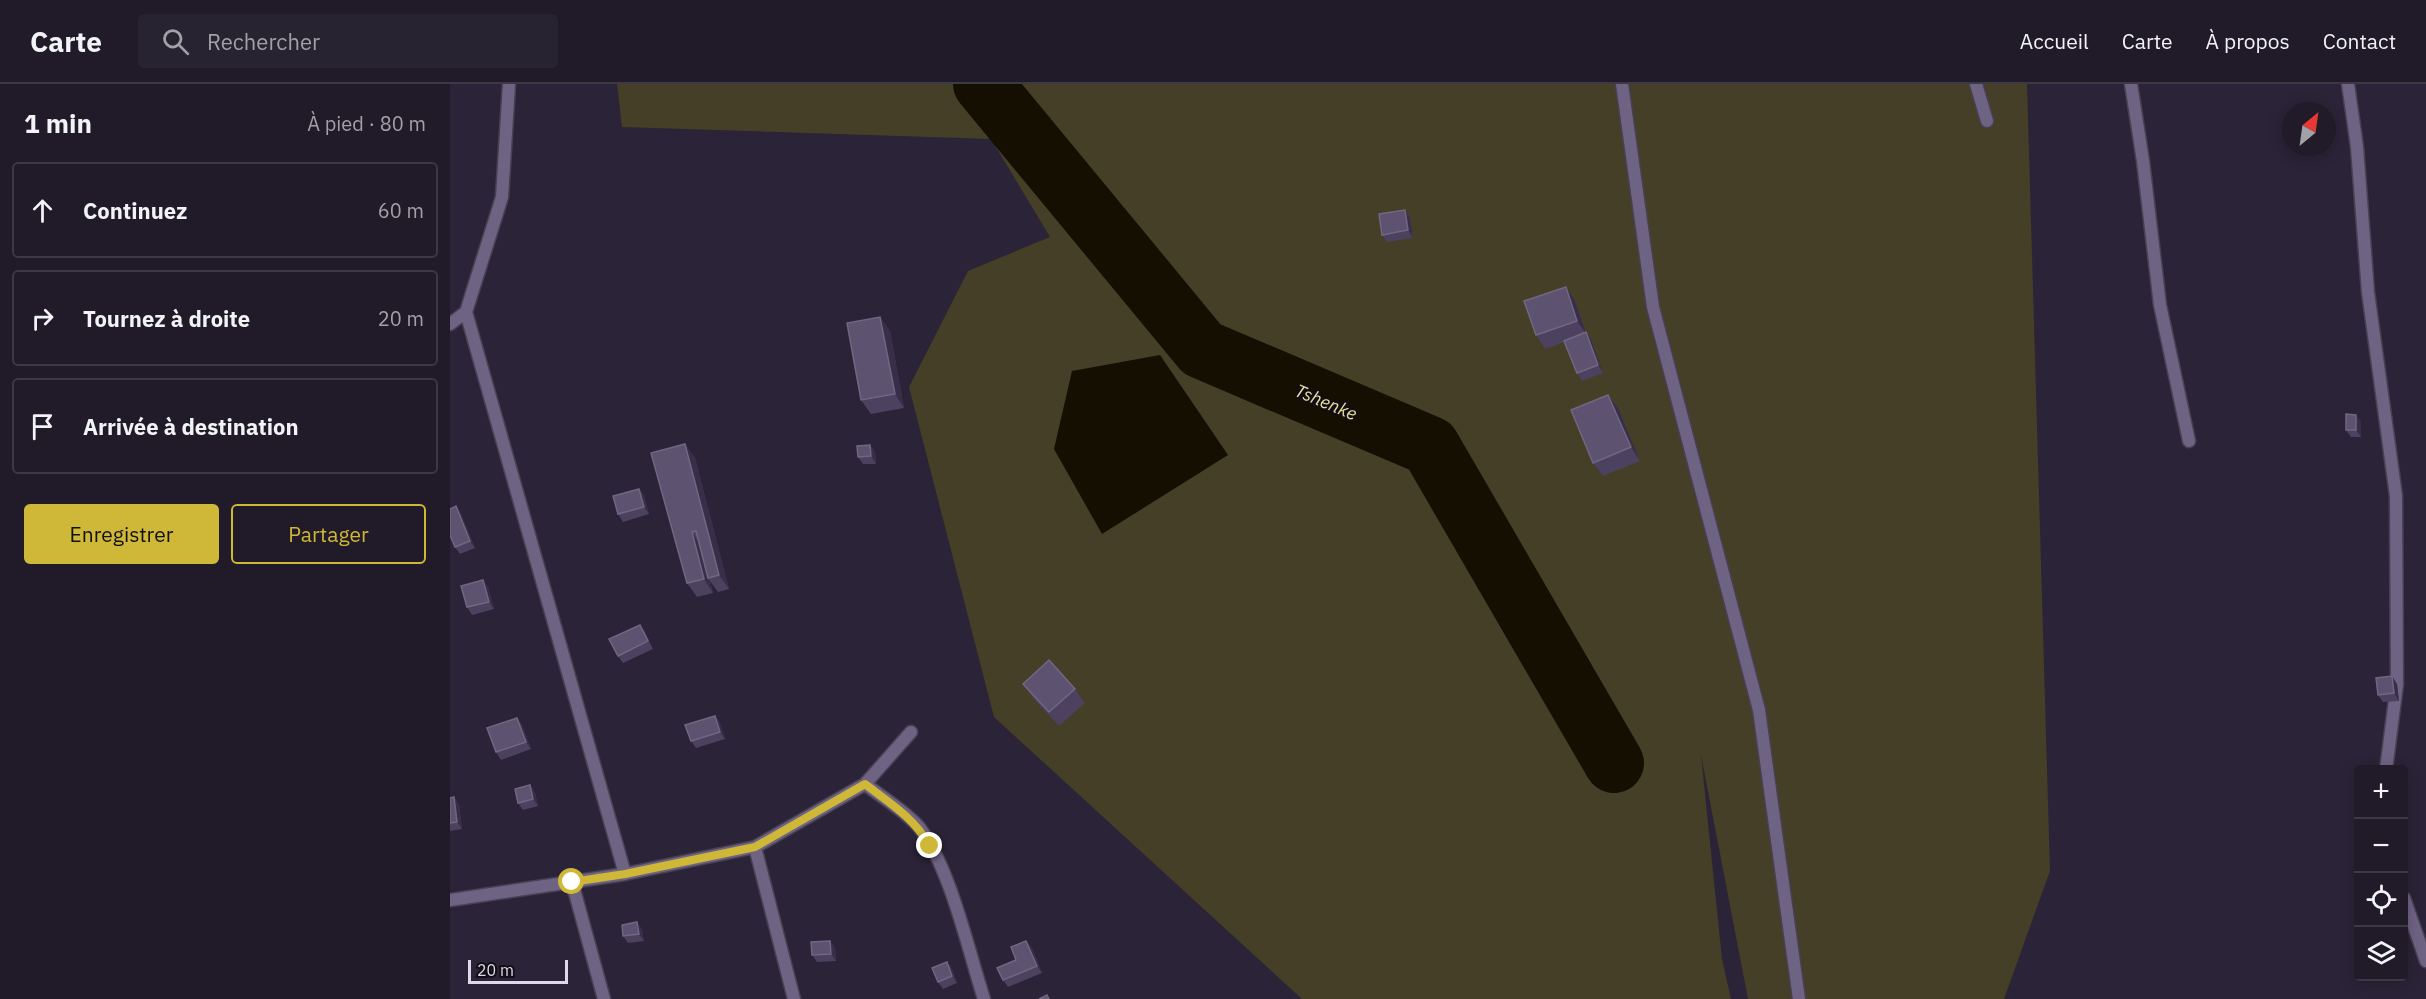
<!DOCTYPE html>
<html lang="fr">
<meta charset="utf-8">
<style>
:root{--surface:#201a29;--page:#282331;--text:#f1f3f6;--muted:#a2a1a8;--line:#3d3846;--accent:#cfb837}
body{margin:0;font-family:"IBM Plex Sans",sans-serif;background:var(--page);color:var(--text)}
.controls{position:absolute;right:18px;bottom:18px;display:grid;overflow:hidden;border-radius:6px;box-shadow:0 3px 15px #0003}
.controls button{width:54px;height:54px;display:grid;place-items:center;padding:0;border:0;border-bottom:2px solid var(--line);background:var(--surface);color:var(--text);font:30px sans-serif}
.compass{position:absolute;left:1832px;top:18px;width:54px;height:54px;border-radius:50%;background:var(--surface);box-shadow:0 3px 15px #0003;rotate:29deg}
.scale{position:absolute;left:18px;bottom:15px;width:100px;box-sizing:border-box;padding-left:6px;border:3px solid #ded9e7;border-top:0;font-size:16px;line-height:21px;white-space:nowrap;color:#ded9e7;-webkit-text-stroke:4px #120e17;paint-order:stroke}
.stop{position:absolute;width:18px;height:18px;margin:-14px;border:4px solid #cfb837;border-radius:50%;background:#fff}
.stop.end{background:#cfb837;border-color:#fff;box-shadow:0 2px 6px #0008}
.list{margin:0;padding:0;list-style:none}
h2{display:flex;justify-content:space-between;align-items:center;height:78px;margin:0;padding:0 24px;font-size:26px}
h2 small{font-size:20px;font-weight:400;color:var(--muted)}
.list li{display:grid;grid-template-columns:39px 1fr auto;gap:18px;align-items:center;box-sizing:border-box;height:96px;margin:0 12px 12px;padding:0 12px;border:2px solid var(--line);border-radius:6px}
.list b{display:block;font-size:22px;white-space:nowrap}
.list em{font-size:20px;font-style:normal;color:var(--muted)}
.actions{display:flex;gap:12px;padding:18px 24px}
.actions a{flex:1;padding:14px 0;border:2px solid var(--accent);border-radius:6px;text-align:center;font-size:21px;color:var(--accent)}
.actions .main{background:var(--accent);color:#111}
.icon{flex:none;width:33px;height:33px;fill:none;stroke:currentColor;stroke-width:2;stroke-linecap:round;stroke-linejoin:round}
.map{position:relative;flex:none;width:1976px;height:915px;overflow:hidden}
header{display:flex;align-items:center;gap:36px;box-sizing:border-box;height:84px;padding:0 30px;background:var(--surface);border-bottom:2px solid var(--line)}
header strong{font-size:28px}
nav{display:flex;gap:33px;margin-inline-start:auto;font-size:21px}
.search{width:420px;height:54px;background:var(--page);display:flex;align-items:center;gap:15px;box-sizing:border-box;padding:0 21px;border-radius:6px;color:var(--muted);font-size:22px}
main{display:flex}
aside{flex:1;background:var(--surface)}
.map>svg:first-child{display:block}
.green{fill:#443f26}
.water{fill:#140f00}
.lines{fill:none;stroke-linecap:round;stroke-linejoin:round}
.river{stroke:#140f00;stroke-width:60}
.street-casing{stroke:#484053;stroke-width:15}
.street{stroke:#6f6384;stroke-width:12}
.wall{fill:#4d4160}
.shaded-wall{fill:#392e4a}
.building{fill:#5d526f;stroke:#716782;stroke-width:1.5}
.route{stroke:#cfb837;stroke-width:8}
.labels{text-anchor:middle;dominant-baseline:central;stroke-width:4.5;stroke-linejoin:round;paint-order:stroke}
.water-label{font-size:18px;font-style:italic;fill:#e9dc99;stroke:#120e17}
</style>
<header>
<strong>Carte</strong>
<div class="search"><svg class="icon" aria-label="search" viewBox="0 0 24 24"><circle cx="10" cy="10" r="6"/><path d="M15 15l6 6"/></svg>Rechercher</div>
<nav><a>Accueil</a><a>Carte</a><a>À propos</a><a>Contact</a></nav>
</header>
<main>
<aside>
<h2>1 min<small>À pied · 80 m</small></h2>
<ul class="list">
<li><svg class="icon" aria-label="ahead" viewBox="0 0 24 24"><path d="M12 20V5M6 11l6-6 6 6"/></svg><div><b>Continuez</b></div><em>60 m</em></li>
<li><svg class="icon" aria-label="right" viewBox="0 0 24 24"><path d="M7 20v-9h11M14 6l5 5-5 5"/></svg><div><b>Tournez à droite</b></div><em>20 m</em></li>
<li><svg class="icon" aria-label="arrive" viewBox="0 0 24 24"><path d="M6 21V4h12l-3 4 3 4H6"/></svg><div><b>Arrivée à destination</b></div></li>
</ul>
<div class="actions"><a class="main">Enregistrer</a><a>Partager</a></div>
</aside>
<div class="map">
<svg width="1976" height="915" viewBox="0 0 1976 915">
<rect width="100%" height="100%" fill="#2b2337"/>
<path class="green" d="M167,0H1577L1600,787L1554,915H1298L1251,671L1272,875L1281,915H852L544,633L459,303L518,187L600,153L541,55L172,43Z"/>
<path class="water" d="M710,271L778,371L652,450L604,365L622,287Z"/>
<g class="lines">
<path class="river" d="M533,0L752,265L980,362L1164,679"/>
<defs>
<path id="street" d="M59,0L52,113L16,228L175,790
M1172,0L1203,223L1309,626L1349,915
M1526,0L1537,37
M1681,0L1693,77L1710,221L1739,357
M1898,0L1907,63L1918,208L1946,412L1947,600L1936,686
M0,240L16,228
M415,700C433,714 454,726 469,743C500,783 518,865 534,915
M305,763L344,915
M122,798L154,915
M1954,814L1976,877
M0,816L175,790L305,763L415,700L461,648"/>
</defs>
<use href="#street" class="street-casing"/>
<use href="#street" class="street"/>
</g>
<path class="wall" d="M960,134L963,154L937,158L932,151Z
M1125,217L1136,249L1141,255L1153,289L1132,297L1127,289L1115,258L1095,265L1086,251Z
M430,233L440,247L454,324L421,330L411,316Z
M1158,311L1168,324L1190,377L1153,392L1143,379Z
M1906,331L1911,338V353H1901L1896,346Z
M235,360L245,374L279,505L268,508L260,497L263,509L247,513L237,499Z
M420,361L425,368L426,380H413L408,373Z
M189,405L194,412L199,430L173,438L168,430Z
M6,422L11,430L25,464L10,470L5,463Z
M38,503L44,525L22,531L17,523Z
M190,541L195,548L203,565L173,579L168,572Z
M573,600L625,605L635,619L609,642L583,614Z
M1947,600L1949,617L1933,618L1928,611Z
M265,632L270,639L275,655L246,664L241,657Z
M67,634L72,641L81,665L51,676L46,668Z
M80,701L85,709L88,722L73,726L68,719Z
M4,713L9,721L12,745L0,747V714Z
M187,838L192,846L194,857L178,859L173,852Z
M380,857L385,864L386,877L367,878L362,871Z
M576,857L582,864L592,889L558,903L553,896L566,876Z
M497,878L502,885L507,899L493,905L488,898Z"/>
<path class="shaded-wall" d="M955,126L960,134L963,154L958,146Z
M1116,203L1125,217L1136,249L1141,255L1153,289L1148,281L1136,250L1127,237Z
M430,233L440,247L454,324L445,310Z
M1158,311L1168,324L1190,377L1181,363Z
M1906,331L1911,338V353L1906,346Z
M235,360L245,374L279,505L269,491Z
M420,361L425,368L426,380L421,372Z
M189,405L194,412L199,430L194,423Z
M6,422L11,430L25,464L20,457Z
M242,448L251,462L258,494L260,497L263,509L254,495Z
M33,496L38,503L44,525L39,518Z
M190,541L195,548L203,565L198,557Z
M1942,592L1947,600L1949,617L1944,609Z
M265,632L270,639L275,655L270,648Z
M67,634L72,641L81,665L76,658Z
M80,701L85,709L88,722L83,715Z
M4,713L9,721L12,745L7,738Z
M187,838L192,846L194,857L189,850Z
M380,857L385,864L386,877L381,870Z
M576,857L582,864L592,889L587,882Z
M497,878L502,885L507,899L502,892Z"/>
<path class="building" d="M955,126L958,146L932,151L929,130Z
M1116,203L1127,237L1086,251L1074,217Z
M430,233L445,310L411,316L397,239Z
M1136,248L1148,281L1127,289L1114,257Z
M1158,311L1181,363L1143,379L1121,326Z
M1896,330L1906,331V346H1896Z
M235,360L269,491L258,494L246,447L242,448L254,495L237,499L201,369Z
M420,361L421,372L408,373L407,362Z
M189,405L194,423L168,430L163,412Z
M6,422L20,457L5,463L0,451V425Z
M33,496L39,518L17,523L11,502Z
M190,541L198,557L168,572L159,555Z
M599,576L625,605L599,628L573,600Z
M1942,592L1944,609L1928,611L1926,594Z
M265,632L270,648L241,657L235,641Z
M67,634L76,658L46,668L37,644Z
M80,701L83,715L68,719L65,705Z
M4,713L7,738L0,739V714Z
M187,838L189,850L173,852L172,841Z
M380,857L381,870L362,871L361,858Z
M576,857L587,882L553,896L547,884L566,876L561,863Z
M497,878L502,892L488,898L482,884Z
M597,911L599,915H589Z"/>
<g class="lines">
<path class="route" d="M122,798L175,790L305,763L415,700C441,720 463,733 480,762"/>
</g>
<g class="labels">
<g class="water-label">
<text transform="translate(876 318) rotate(23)">Tshenke</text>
</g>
</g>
</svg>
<div class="controls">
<button>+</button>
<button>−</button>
<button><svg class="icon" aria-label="locate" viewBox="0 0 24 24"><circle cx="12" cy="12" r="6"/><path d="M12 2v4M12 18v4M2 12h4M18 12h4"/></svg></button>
<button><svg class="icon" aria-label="layers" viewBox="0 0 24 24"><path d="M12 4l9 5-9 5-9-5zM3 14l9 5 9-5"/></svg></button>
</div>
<svg class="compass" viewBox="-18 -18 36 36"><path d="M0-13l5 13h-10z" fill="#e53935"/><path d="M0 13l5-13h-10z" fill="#a2a1a8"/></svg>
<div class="scale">20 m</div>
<div class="stop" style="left:122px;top:798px"></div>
<div class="stop end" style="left:480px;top:762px"></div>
</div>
</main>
